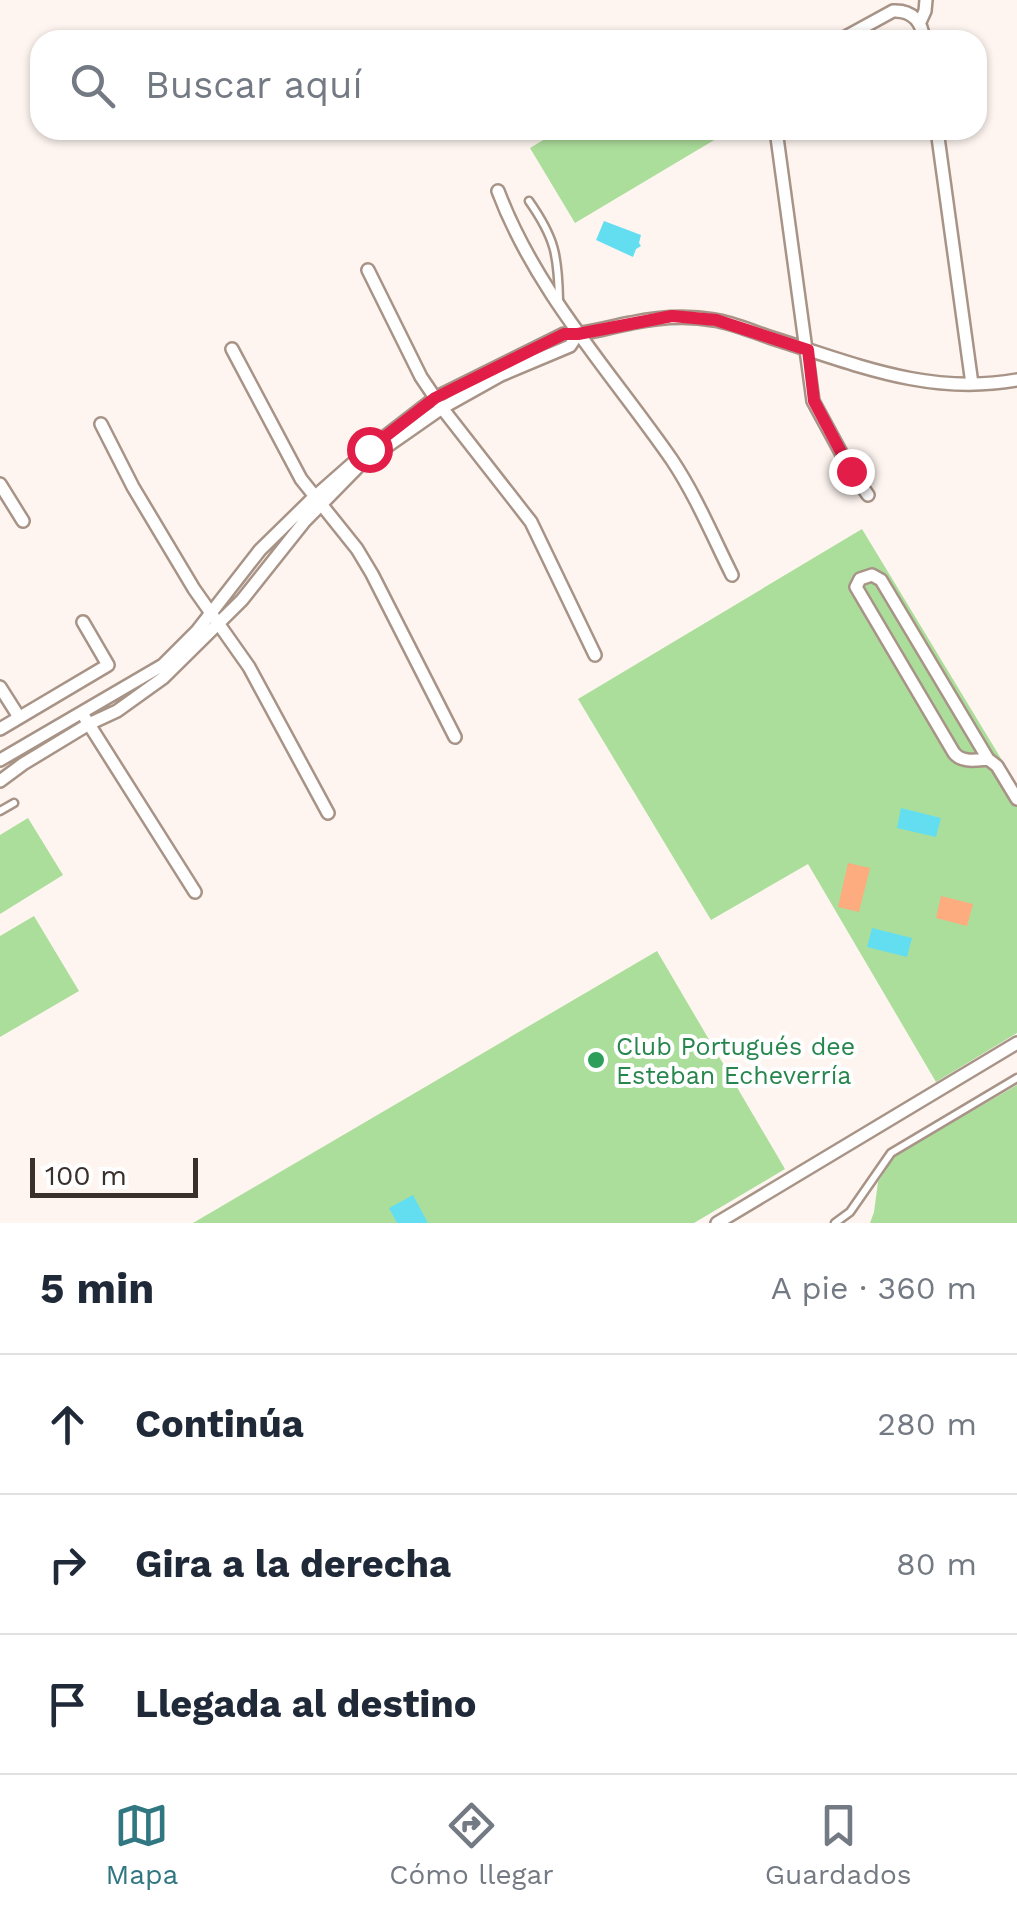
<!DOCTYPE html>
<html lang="es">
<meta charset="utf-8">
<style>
:root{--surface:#fff;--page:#f6f6f7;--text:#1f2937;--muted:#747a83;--line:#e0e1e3;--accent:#307782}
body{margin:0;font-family:"Work Sans",sans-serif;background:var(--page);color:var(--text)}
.scale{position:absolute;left:30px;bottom:25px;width:168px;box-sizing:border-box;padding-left:10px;border:5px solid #39302c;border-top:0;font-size:28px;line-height:35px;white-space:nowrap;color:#39302c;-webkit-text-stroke:8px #fff;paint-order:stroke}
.stop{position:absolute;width:30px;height:30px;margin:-22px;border:8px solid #e11d48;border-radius:50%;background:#fff}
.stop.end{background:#e11d48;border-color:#fff;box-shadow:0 2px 10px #0008}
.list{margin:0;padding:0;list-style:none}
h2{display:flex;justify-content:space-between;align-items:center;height:130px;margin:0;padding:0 40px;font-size:42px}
h2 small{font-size:32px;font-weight:400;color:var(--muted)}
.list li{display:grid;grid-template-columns:65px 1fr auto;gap:30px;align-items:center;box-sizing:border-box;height:140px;padding:0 40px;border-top:2px solid var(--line)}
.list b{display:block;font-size:38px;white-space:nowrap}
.list em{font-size:32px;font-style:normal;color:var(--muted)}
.icon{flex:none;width:55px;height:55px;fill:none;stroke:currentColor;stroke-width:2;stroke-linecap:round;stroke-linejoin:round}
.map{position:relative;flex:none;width:1017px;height:1223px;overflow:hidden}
.search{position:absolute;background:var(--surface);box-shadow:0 2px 8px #0004;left:30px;right:30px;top:30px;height:110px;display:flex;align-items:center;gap:25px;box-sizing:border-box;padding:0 35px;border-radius:30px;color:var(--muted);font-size:38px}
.sheet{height:550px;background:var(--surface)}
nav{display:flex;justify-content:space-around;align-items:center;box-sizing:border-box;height:140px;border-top:2px solid var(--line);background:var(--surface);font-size:28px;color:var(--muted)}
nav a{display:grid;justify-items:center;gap:5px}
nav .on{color:var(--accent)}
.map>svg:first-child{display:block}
.green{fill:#acde9b}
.water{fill:#62def0}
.building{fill:#fcac7e}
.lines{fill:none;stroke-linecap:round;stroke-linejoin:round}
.lane-casing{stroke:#a89387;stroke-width:11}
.street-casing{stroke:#a89387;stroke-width:16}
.lane{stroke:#fff;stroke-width:6}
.street{stroke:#fff;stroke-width:11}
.route{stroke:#e11d48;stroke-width:12}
.leisure-dot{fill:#2e9e5b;stroke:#fff;stroke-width:4}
.labels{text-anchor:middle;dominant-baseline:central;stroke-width:8;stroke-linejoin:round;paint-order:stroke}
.leisure-label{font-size:25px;fill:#27864d;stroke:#fff;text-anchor:start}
</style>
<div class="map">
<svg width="1017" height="1223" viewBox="0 0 1017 1223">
<rect width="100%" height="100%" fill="#fef5f0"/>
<path class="green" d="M560,130H717L721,136L575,223L530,148Z
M862,529L1017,785V1033L936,1082L808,864L711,920L578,699Z
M28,818L63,875L0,914V835Z
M34,916L79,991L0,1037V936Z
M657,951L785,1169L694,1223H193Z
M1017,1085V1223H870L874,1212L878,1182L894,1156Z"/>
<path class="water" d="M604,221L641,235L639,243L641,246L636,249L633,257L596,240Z
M901,808L941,818L936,837L897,828Z
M872,928L912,938L907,957L867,947Z
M413,1195L428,1223H397L389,1208Z"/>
<path class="building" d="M848,863L870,868L859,912L838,907Z
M941,896L973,904L967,926L936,918Z"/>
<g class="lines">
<defs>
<path id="lane" d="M529,201C555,238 558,255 559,300
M0,811L14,803
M835,1223L850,1212L891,1153L1017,1078"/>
<path id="street" d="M920,22L925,11L926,0
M840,40L893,11C913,10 922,22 924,40
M776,130L813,401L851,471L868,495
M937,130L972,384
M498,191C536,292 611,372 672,460C696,496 713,537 732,575
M368,270L421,377L442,408L531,522L595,655
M232,349L301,479L357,549L372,574L455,737
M101,424L133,487L194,589L249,667L328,813
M0,484L23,521
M0,687L19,717
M85,718L195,892
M0,729L108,665L83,622
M988,759L881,580L872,575L860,579L856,587L954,753C962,763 976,760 988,759L997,766L1017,799
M0,760L163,665L197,631L260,550L310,501L369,449L435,398L564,334C587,335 608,327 631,323C659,317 686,315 714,320C734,323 753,332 772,338C855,364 928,396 1017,380
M0,781L23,764L89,724L117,711L163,678L242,600L304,522L359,466L442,408L501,375L570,346L578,334
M717,1223L1017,1043"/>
</defs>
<use href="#lane" class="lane-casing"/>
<use href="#street" class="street-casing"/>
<use href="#lane" class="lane"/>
<use href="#street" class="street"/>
</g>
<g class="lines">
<path class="route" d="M369,449L435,398L564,334H578L672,316L716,320L808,350L814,401L851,471"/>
</g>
<circle class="leisure-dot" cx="596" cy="1060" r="10"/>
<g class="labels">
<g class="leisure-label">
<text x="616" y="1046">Club Portugués dee<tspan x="616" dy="29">Esteban Echeverría</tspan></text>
</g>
</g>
</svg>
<div class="scale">100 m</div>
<div class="stop" style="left:369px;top:449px"></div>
<div class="stop end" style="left:851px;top:471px"></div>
<div class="search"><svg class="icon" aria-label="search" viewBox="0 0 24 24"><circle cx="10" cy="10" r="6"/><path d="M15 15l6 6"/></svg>Buscar aquí</div>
</div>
<section class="sheet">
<h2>5 min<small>A pie · 360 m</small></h2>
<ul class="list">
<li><svg class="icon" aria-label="ahead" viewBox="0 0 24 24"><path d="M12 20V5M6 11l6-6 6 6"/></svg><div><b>Continúa</b></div><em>280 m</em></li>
<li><svg class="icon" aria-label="right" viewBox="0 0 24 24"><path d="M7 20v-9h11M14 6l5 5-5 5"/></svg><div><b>Gira a la derecha</b></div><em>80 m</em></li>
<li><svg class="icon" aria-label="arrive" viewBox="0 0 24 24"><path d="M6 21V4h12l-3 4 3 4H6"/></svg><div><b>Llegada al destino</b></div></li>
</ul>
</section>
<nav>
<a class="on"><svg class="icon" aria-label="map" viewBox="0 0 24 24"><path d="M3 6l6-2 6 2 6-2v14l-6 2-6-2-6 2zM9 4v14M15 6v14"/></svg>Mapa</a>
<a><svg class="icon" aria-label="directions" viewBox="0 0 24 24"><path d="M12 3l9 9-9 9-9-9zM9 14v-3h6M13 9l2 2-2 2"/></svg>Cómo llegar</a>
<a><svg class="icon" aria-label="saved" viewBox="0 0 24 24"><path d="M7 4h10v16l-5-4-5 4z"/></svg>Guardados</a>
</nav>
